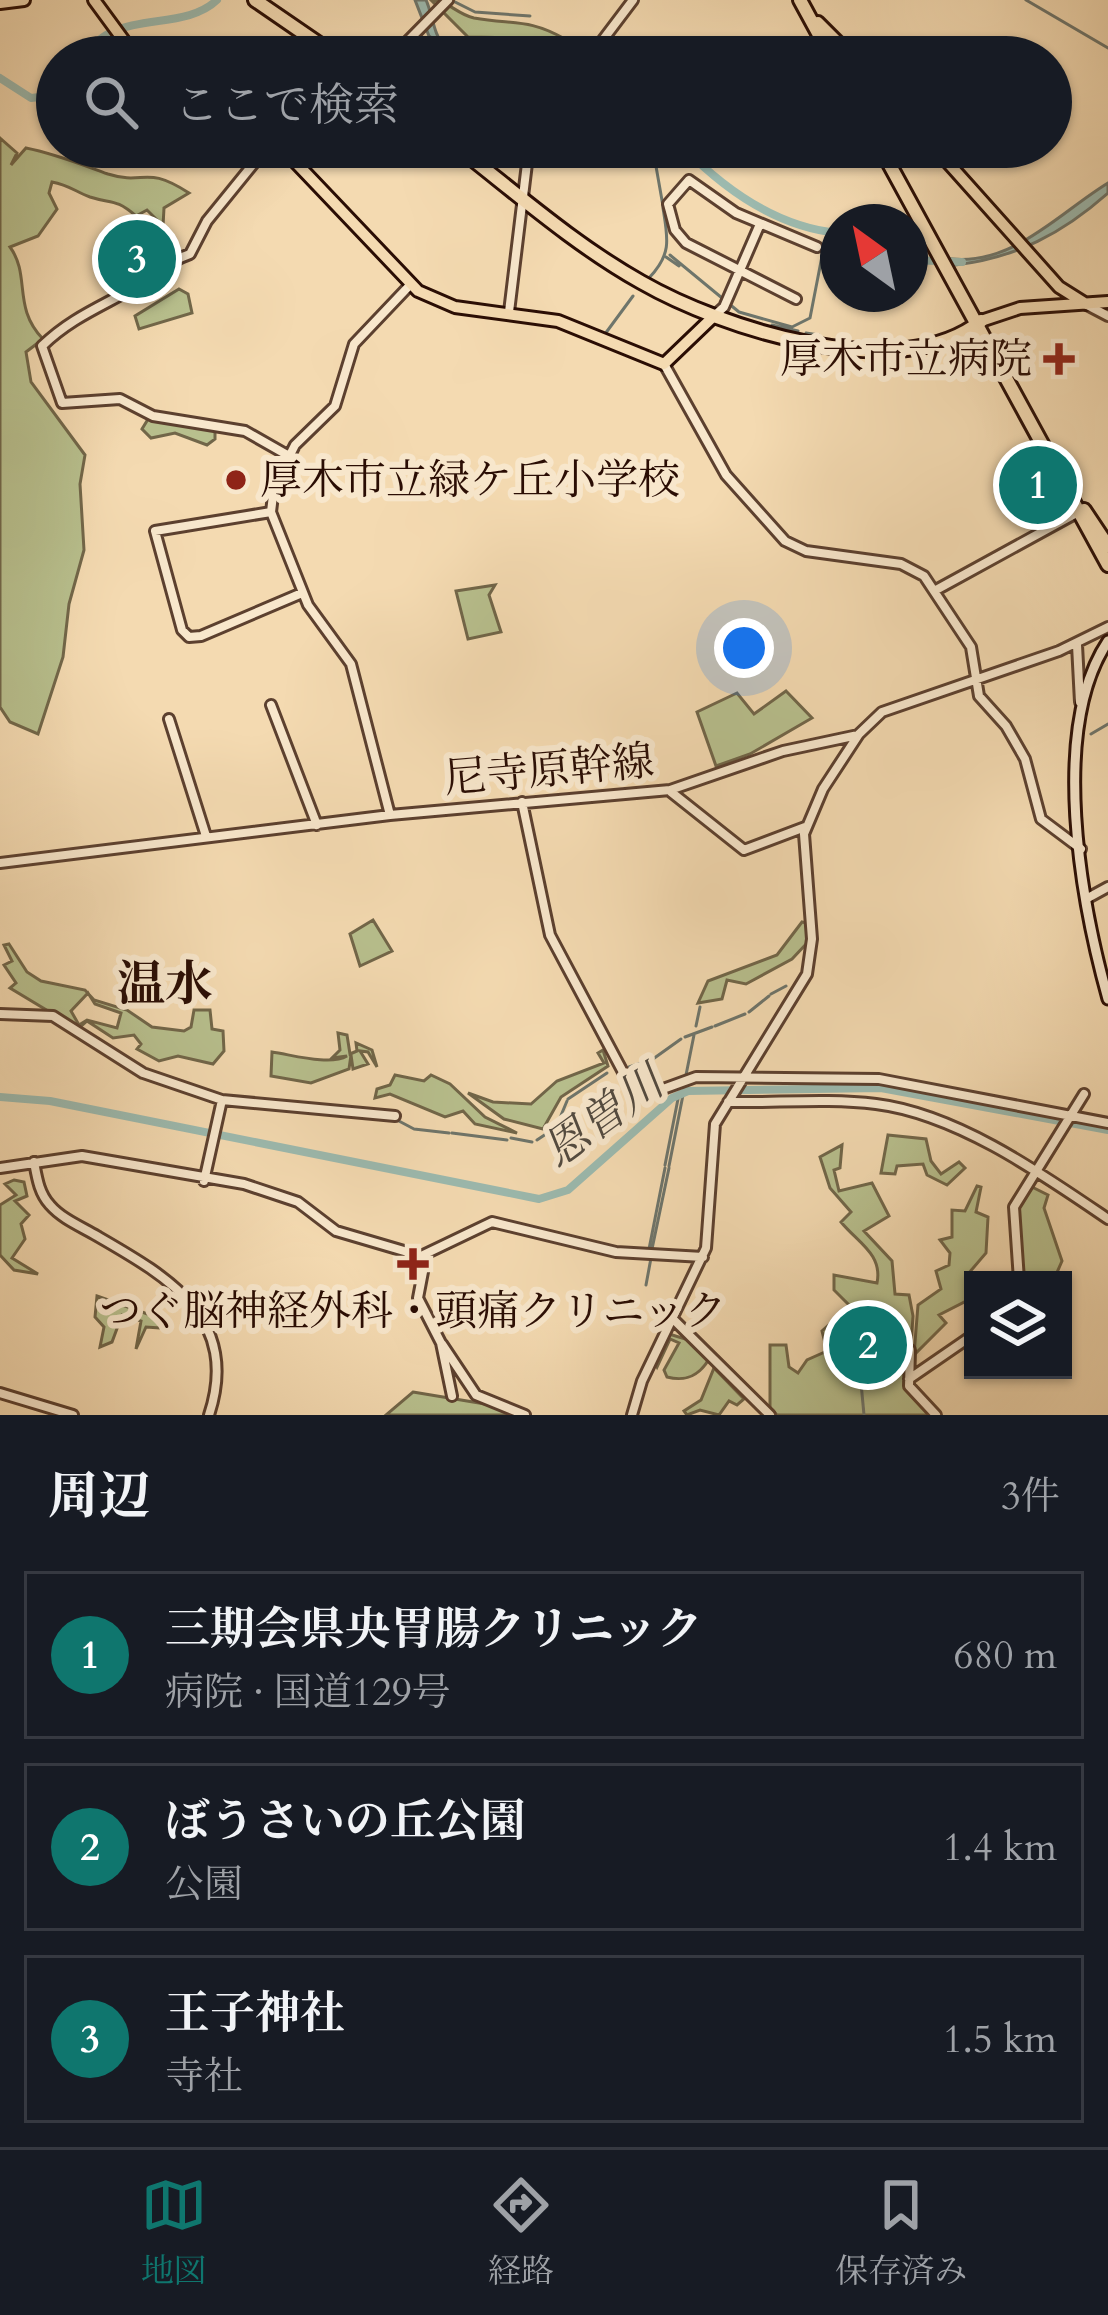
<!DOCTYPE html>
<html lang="ja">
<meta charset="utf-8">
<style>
:root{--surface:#171b24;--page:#242831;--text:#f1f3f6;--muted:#9ea1a6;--line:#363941;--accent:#0f766e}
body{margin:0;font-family:Cardo,"Noto Serif JP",serif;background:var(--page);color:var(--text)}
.controls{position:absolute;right:36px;bottom:36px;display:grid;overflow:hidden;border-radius:0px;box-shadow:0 3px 9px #0004}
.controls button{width:108px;height:108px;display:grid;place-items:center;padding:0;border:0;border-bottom:3px solid var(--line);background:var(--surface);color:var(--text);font:60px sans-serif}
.compass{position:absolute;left:820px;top:204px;width:108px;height:108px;border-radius:50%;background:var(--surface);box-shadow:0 3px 9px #0004;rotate:327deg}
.you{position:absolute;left:744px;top:648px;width:42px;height:42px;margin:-30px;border:9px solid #fff;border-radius:50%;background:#1a73e8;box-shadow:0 0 0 18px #1a73e833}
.badge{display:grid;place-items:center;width:78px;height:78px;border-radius:50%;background:var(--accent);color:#fff;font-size:39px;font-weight:700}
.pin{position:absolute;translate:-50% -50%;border:6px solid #fff;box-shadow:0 3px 12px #0006}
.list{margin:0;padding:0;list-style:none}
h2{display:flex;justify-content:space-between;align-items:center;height:156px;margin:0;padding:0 48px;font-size:51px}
h2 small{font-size:39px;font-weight:400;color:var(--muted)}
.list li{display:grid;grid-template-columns:78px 1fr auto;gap:36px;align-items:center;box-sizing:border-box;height:168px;margin:0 24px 24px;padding:0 24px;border:3px solid var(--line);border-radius:0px}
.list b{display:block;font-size:45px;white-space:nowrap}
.list p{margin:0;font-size:39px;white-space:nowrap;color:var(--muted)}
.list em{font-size:39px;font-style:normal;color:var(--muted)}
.icon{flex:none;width:66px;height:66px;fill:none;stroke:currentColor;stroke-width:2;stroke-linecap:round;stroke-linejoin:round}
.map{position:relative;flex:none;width:1108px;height:1415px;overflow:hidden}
.search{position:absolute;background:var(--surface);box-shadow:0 3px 9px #0004;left:36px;right:36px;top:36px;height:132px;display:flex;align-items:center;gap:30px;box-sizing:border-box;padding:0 42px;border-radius:66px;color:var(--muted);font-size:45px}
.sheet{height:732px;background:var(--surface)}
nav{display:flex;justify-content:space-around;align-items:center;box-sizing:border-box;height:168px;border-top:3px solid var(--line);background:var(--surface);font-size:33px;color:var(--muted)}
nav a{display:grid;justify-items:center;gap:6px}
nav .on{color:var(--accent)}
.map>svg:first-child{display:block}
.green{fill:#b8c08e;stroke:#716649;stroke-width:3;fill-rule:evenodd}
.water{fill:#9cbaaf;stroke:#6e756b;stroke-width:3}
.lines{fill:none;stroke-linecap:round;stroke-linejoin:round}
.stream{stroke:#6e756b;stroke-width:3}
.river{stroke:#9cbaaf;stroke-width:8}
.tertiary-casing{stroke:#5c402f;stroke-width:14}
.secondary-casing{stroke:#2a0d04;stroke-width:15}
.primary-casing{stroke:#2a0d04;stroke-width:16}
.trunk-casing{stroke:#2a0d04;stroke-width:18}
.tertiary{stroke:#f8e7cc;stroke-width:8}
.secondary{stroke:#f8e7cc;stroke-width:9}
.primary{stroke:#f4dab1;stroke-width:10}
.trunk{stroke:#f4dab1;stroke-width:12}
.poi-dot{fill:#8f2418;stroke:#f8e7cc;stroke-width:4.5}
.labels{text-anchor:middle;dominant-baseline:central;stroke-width:12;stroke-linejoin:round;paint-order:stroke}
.poi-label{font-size:42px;fill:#2a0d04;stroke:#f8e7cc;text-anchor:end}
.street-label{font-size:42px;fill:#2a0d04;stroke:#f8e7cc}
.water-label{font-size:45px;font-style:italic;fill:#524a40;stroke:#f8e7cc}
.quarter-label{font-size:48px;font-weight:bold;fill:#2a0d04;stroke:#f8e7cc}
</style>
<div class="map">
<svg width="1108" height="1415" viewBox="0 0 1108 1415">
<rect width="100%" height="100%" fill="#f4dab1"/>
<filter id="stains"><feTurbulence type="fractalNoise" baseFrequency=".00167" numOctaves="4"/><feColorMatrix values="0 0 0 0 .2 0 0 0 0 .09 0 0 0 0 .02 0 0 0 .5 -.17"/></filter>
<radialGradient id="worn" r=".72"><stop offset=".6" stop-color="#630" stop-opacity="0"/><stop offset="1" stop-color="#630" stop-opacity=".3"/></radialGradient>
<path class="green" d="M431,0C448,0 456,14 474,18C513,25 528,18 565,39L468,37Z
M0,138L17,153L11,165L26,148C56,154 80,164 108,174C146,186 144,164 189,193L164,208L163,226L147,210L136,216C115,198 112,204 90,197C76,192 69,185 52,182L49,193L57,209L38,236L10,247C31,276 12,307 43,339L26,352L31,382L85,455L80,484L84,550L69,604L63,657L38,734L10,722L0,707Z
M179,289L188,294L192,313L139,329L135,316Z
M150,416L215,427V439L207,445L175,433L151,438L142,429Z
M495,585L489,595L501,632L468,639L456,591Z
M786,691L812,718L750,754L716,766L697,712L737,693L754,714Z
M373,920L392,951L360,966L350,934Z
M802,922L807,923L808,942L792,959L746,984L727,980L722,999L698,1003L708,981L777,955Z
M9,944L27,972L41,981L85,990L94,1000L127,1010L152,1027L184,1031L191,1027L194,1010H210L212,1029L223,1031L224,1051L213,1064L178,1056L159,1061L137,1049L141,1044L134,1035L113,1038L87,1021L78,1029L10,988L16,983L4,965L12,961L4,945ZM88,993L95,1004L121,1013L117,1028L87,1020L79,1025L71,1011Z
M338,1033L347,1035L350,1054L357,1051L356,1043L372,1050L377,1067L368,1052L360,1051L368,1064L353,1069L351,1055L349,1069L311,1083L271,1076L272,1052C293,1055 330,1066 347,1056L332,1058L340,1050Z
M603,1050L608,1066L561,1097L543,1129L504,1119L468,1093L493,1102L531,1104L557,1081L604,1063L598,1053Z
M395,1075L424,1081L431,1075L450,1084L485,1117L517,1133L475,1124L463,1111L445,1117L390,1094L375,1098L377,1089L390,1085Z
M888,1135L926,1139L931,1161L941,1174L959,1162L965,1168L947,1185L927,1175L923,1164L897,1166L895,1174L881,1173Z
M842,1145L840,1168L834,1170L839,1191L872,1183L889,1216L864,1231L892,1261L895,1294L909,1295L913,1316L908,1389L934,1415H777L770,1408V1345H786L789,1367L798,1373L807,1360L827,1351L822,1331L850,1306L834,1290V1275L877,1283C883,1254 857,1242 841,1222L851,1212L830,1188L820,1157Z
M14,1180L24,1182L27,1196L15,1201L29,1215L21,1224L25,1239L12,1258L38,1274L14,1270L0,1255V1205L16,1195L5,1184Z
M1028,1185L1048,1195L1044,1208L1062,1261L1055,1277L1020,1280L1016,1207Z
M977,1186L981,1187L976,1212L988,1217L986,1253L968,1274L970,1299L939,1315L946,1323L914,1355L918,1305L941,1289L936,1271L949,1265L950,1253L940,1240L952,1237V1210L965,1211Z
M97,1296L156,1317L161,1328L146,1327L136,1349L141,1321L122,1315L112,1342L100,1347L104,1327L95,1317Z
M669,1334L692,1341L709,1359C699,1376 686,1382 667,1377L664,1370L679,1343L670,1339L657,1367L654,1362Z
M714,1368L744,1399L737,1405L729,1401L719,1415L700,1410L687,1415L684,1411L701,1400Z
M413,1392L491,1405L514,1415H386Z"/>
<path class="water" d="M415,0H426C432,12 434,37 444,45C468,63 541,29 586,57H459L429,36Z
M1108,183V193C1063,233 1016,258 955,265L952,259C1014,265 1060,212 1108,183Z"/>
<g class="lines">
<path class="stream" d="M1026,0L1108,48
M453,1L475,12L530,16
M652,147L653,151
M654,155L663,206
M826,239L829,232
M670,255L739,312L792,327L810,318L824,246
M666,257L679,266
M649,278C672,254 668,239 663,208
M772,325L798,331
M806,333L819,335
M605,334L633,296
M1091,734L1108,724
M771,994L786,986
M749,1012L769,996
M696,1026L700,1007
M715,1026L745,1014
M685,1037L712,1027
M629,1067L653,1059L681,1039
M686,1075L694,1035
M166,1085L215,1101
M568,1099L607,1073
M300,1111L335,1115
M397,1120L414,1129L449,1133
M557,1125L567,1101
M452,1133L507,1140
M511,1138L532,1142
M537,1140L555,1128
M665,1165L678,1099
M669,1166L685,1085
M649,1249L665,1168
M652,1249L669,1168
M646,1285L651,1258
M860,1372L864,1415"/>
<path class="river" d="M86,57C111,7 182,34 217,0
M0,78L31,98L57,95
M683,147C724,189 777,227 838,233
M910,260L962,262
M0,1097L50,1101L539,1199L568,1190L672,1098L688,1091L881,1088L1108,1130"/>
<defs>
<path id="tertiary" d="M392,57L448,0
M590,57L633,0
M267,147L207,221L190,254C166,262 154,278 132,289C98,308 70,319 42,346L62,403L120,399L153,416L245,431L289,456
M796,299L686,243L675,230L668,204L689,180L736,213L817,247
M1087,305L1108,316
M509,312L529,147
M714,316L724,307L760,224
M664,364L726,475L785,541L806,551L901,564L924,576L971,647L979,696L1006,726L1025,759L1041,819L1081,849
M271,512L155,531L182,630L189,637L201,636L302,593
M936,590L1082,510
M1077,645L1080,702
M271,705L317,825
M169,719L206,836
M671,792L744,850L805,827
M522,802L550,935L632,1089L652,1093L696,1077L879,1079L1108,1123
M390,815L351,664L308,605L271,512L274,487L295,445L335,406L354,344L410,285
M0,863L390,815L670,790L783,751L858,735
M1086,899L1108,887
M0,1014L53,1016L143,1073L222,1100
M728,1102C776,1103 828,1098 876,1104C957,1114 1042,1174 1108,1219
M34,1162C37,1178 39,1193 50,1205C62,1219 82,1227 97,1236C168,1277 241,1318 209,1415
M0,1168L82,1156L244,1184L298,1202L336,1231L421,1256L492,1222L616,1252L703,1257
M204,1181L222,1100L395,1116
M426,1256L418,1298L441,1343L452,1396
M1019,1280L1014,1207L1084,1094
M673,1319L770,1415
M442,1344L476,1395L525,1415
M910,1350L909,1386L936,1415
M909,1379L973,1335
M0,1393L73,1415
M632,1415L642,1381L706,1248L715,1124L807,974L812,939L804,834L823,789L859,734L882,712L1059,651L1108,627"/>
<path id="secondary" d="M1108,641C1049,729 1081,902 1108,999"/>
<path id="primary" d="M94,0L127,45L158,57
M0,3L24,0
M818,22L853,57
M281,147L418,291L455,307L558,321L664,364L714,316
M934,147L1059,287L1086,304
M981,321L1020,308L1108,302"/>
<path id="trunk" d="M255,0L338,57
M800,0L831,57
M457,147C516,193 575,245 641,282C721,328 900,387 981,321
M880,147L1108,565
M1084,510L1108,546"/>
</defs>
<use href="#tertiary" class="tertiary-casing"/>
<use href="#secondary" class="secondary-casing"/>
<use href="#primary" class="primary-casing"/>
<use href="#trunk" class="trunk-casing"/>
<use href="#tertiary" class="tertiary"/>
<use href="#secondary" class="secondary"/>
<use href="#primary" class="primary"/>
<use href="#trunk" class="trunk"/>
</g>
<g class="poi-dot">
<path d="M1053 341h12v12h12v12h-12v12h-12v-12h-12v-12h12z"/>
<circle cx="236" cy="480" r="12"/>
<path d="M407 1246h12v12h12v12h-12v12h-12v-12h-12v-12h12z"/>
</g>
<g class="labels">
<g class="poi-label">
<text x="1032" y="359">厚木市立病院</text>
<text x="260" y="480" text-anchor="start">厚木市立緑ケ丘小学校</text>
<text x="413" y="1311" text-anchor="middle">つぐ脳神経外科・頭痛クリニック</text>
</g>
<g class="street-label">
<text transform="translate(549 770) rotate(-5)">尼寺原幹線</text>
</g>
<g class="water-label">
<text transform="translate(603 1117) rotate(-36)">恩曽川</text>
</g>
<g class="quarter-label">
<text x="165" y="984">温水</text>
</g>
</g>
<rect width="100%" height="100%" filter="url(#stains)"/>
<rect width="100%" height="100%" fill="url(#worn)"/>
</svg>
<div class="controls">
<button><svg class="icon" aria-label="layers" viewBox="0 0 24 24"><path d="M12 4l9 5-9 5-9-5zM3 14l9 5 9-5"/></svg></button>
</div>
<svg class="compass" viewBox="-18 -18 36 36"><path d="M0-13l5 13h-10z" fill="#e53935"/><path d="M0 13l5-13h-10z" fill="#9ea1a6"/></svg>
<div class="you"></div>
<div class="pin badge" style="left:1038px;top:485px">1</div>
<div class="pin badge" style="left:868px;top:1345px">2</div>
<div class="pin badge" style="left:137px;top:259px">3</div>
<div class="search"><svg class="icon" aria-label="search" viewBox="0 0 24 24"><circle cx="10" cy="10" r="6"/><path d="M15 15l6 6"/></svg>ここで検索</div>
</div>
<section class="sheet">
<h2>周辺<small>3件</small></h2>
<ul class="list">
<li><span class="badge">1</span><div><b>三期会県央胃腸クリニック</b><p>病院 · 国道129号</p></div><em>680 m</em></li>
<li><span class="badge">2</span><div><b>ぼうさいの丘公園</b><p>公園</p></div><em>1.4 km</em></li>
<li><span class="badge">3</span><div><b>王子神社</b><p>寺社</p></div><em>1.5 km</em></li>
</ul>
</section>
<nav>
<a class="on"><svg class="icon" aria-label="map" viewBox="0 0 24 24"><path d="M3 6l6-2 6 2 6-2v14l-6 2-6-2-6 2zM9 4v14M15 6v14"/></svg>地図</a>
<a><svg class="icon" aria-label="directions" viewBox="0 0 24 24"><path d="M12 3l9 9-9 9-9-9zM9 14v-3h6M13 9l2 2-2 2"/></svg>経路</a>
<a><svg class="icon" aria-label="saved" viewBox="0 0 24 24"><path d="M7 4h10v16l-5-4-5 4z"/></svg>保存済み</a>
</nav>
